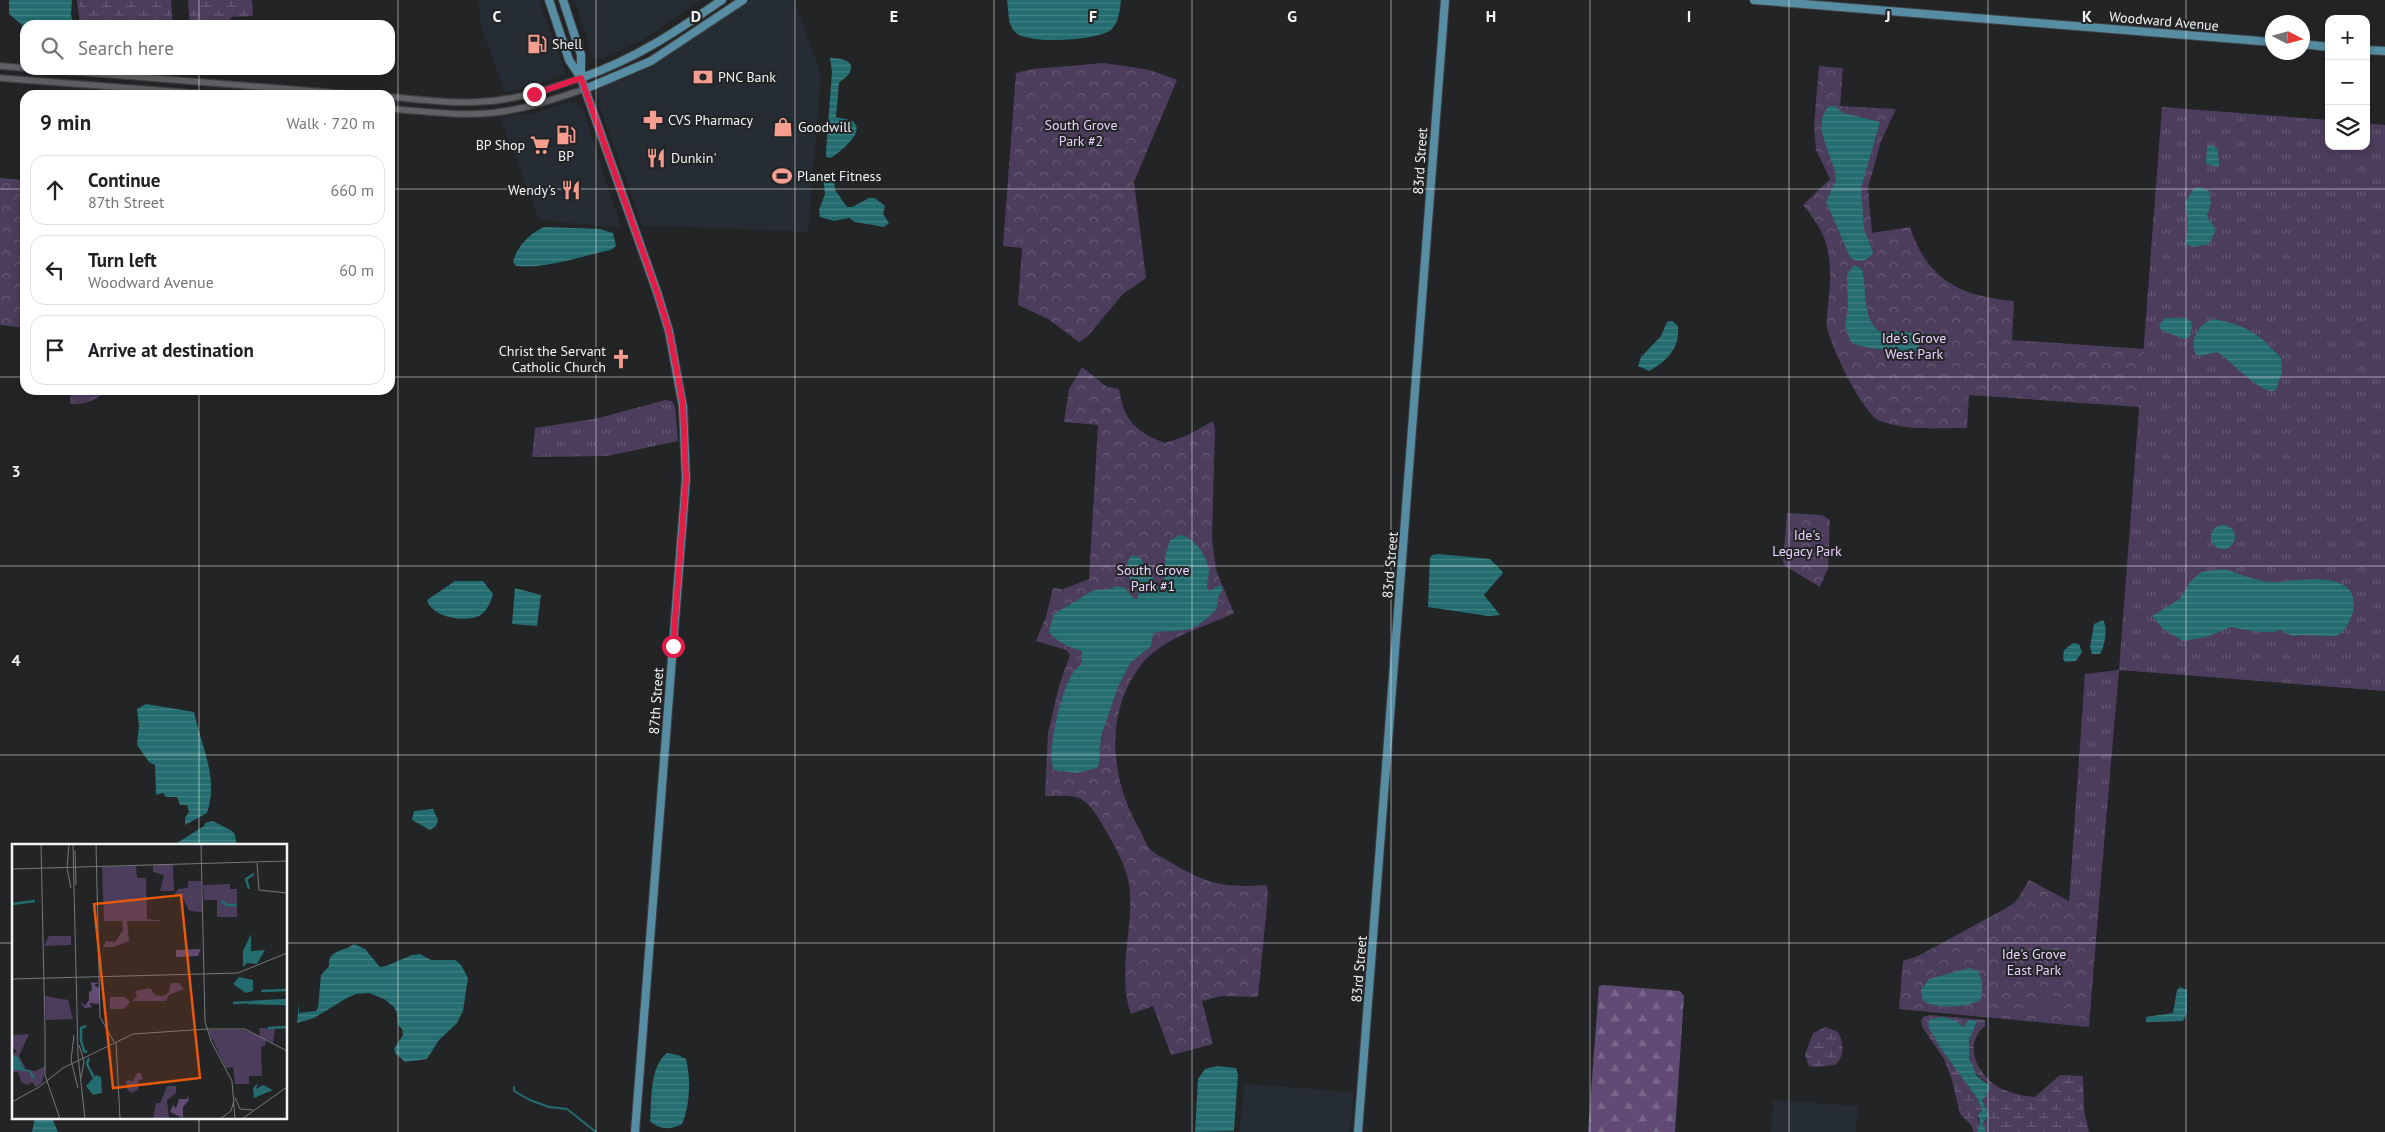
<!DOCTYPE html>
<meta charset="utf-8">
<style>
:root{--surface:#fff;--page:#f2f2f2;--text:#202124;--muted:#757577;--line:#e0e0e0}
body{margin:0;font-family:"PT Sans",sans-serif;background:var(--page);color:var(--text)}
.controls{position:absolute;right:15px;top:15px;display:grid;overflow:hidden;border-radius:10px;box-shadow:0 2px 8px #0003}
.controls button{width:45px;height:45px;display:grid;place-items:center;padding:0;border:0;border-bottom:1px solid var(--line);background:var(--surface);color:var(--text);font:25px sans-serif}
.compass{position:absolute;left:2265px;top:15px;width:45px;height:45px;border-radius:50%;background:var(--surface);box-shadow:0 2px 8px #0003;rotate:96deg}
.stop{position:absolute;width:15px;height:15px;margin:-11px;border:4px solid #e11d48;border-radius:50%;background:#fff}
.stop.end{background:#e11d48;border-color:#fff;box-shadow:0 1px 5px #0008}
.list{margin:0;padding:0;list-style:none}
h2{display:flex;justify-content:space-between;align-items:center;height:65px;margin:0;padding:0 20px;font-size:21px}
h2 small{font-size:16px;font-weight:400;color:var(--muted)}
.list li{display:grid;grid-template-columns:32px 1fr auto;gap:15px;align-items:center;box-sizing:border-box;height:70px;margin:0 10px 10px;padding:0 10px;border:1px solid var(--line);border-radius:15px}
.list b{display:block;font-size:19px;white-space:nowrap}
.list p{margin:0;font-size:16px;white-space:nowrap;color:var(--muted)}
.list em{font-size:16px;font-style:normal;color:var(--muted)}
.icon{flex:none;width:28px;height:28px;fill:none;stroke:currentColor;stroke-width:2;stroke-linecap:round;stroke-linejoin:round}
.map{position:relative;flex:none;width:2385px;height:1132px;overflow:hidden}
.search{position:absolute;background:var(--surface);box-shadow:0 2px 8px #0003;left:20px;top:20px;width:375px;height:55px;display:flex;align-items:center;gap:12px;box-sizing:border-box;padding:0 18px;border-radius:15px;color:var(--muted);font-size:19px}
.panel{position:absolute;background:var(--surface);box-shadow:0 2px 8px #0003;left:20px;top:90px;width:375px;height:305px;border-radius:15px}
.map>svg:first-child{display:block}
.built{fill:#262c33}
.grass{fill:url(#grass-tufts)}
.forest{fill:url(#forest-firs)}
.wetland{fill:url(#wetland-marsh)}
.park{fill:url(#park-crowns)}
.pitch{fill:#4d3d5c}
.water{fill:url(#water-rules)}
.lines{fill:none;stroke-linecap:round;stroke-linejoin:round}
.stream{stroke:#236c6f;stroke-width:2}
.minor-casing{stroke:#3e4042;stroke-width:8}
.major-casing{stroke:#3e4042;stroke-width:10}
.minor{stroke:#5f6164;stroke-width:5.5}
.major{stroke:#568da2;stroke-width:8}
.route{stroke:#e11d48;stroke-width:6}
.grid{fill:none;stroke:#f3f4f6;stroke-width:1;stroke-opacity:0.55}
.labels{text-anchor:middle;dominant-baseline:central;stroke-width:4;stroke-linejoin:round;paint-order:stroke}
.street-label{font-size:14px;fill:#f3f4f6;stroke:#222426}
.poi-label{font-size:14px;fill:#f3f4f6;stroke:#222426;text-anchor:start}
.park-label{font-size:14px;fill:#e8d3fd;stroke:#222426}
.inset-river{fill:none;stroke:#236c6f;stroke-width:2.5}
.inset-road{fill:none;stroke:#767779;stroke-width:1}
.view{fill:#e8590c;fill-opacity:0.15;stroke:#e8590c;stroke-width:2.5}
.inset-edge{fill:none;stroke:#f3f4f6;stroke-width:2.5}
.grid-label{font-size:16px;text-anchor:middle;font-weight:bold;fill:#f3f4f6;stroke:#222426;stroke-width:4;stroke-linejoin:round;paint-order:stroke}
</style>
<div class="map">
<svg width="2385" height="1132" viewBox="0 0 2385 1132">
<defs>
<pattern id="grass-tufts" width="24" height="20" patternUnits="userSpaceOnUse" patternTransform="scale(1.25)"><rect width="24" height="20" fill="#4d3d5c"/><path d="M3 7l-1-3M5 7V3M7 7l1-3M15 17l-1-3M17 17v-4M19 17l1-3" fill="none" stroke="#675a74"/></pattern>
<pattern id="forest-firs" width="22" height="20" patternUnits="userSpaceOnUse" patternTransform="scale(1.25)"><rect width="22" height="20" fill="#614b75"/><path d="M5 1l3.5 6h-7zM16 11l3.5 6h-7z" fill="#786689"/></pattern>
<pattern id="wetland-marsh" width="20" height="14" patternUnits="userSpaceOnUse" patternTransform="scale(1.25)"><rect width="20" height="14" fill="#4d3d5c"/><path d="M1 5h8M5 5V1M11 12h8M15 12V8" fill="none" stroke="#675a74"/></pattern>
<pattern id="park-crowns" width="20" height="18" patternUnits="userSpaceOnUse" patternTransform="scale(1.25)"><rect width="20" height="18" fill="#4d3d5c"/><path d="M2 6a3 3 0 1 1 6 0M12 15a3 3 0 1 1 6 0" fill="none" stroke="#675a74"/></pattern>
<pattern id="water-rules" width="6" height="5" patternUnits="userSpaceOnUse" patternTransform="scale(1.25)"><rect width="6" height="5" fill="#236c6f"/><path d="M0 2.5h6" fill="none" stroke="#438284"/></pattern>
</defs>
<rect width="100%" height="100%" fill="#222426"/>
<path class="built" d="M478,0H539L566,74L527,88L505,92L481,27Z
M574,0H701L643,40L601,59L593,57Z
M750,0H794L821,74L808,232L642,225L598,101L599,90L608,84L652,66Z
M568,102L577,103L583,109L621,228L539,220L500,117L534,113Z
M1248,1084L1354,1092L1350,1132H1239L1244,1086Z
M1773,1100L1858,1106L1856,1132H1771Z"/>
<path class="grass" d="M2162,107L2329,120V146H2366V123L2385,125V691L2119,670L2099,903L2069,901L2085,674L2119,670Z
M665,400L672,401L675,406L678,441L607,456L532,457L535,428L599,418Z"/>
<path class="forest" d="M1603,985L1680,991L1684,996L1675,1132H1588L1599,986Z"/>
<path class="wetland" d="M77,0H171L173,25H80Z
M188,0H252L253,16L232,17L224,25H190Z
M189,70H220V75L189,72Z
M1930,1015L1985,1020V1026C1964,1044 1975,1070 1995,1085C2005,1092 2022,1096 2035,1097L2060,1075L2083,1076L2084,1110L2089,1132H1986L1983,1124L1989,1115L1982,1100L1988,1083C1966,1071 1964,1045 1976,1024L1968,1023L1964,1027C1952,1020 1944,1016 1930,1019L1939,1046L1977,1098L1982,1110L1978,1118L1980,1126L1977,1132H1974L1971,1125L1960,1114L1952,1080L1944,1059L1923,1028L1921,1021L1923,1017Z
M1825,1027L1838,1032C1844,1043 1845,1056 1835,1065L1815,1067L1809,1066L1805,1055L1813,1033Z"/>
<path class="park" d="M1104,63L1150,70L1177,80L1134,182L1146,278L1123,294L1087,337L1079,342L1048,319L1018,305L1022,248L1003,246L1016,73L1032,69Z
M1819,66L1843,68L1840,106L1896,109L1881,141L1868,188L1872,233L1910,227C1928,281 1961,296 2014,301L2012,340L2144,349L2139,407L1969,395L1967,428C1939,428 1907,431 1880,421C1863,415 1830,345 1827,327C1826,317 1828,306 1829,296C1832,256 1830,237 1803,205L1830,179L1816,150L1814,125Z
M0,178L25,180V328L0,325Z
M1082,367L1107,387L1119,389C1124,421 1136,432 1165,443L1188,435L1213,421L1215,430L1212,538L1216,570L1234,613C1199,630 1159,637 1136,672C1104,720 1112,783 1140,830C1143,836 1146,845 1151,850C1156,855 1164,858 1170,862C1207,884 1224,888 1267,885L1268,895L1258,997L1222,996L1202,1001L1213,1044L1171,1055L1153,1006L1131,1014C1116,972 1135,927 1129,884C1127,869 1114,844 1106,831C1099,819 1090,801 1076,797C1067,795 1054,796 1045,796L1048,733L1059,686L1070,655L1066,650L1036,641L1046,617L1053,588L1063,589L1089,579L1098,425L1064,422L1069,389Z
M71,390H110C94,399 90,405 70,404Z
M1787,513L1822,515L1830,520L1828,568L1820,587L1785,566L1783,561Z
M2029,880L2069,901L2099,903L2089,1027L1899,1009L1903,961L1918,956L2010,906L2017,900Z"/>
<path class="pitch" d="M2052,992L2059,1003L2039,1016L2031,1005Z"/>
<path class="water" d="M9,0H72L71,15L74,25H25V46L22,42V25L9,14Z
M1007,0H1121C1120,9 1119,22 1112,29C1100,41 1028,45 1015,32C1007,24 1009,11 1007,0Z
M830,58C839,58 859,60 848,75C846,78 841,80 839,83L836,117C840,118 848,119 852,121C868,131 838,153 831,158L826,157V151L832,72Z
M1829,106H1835L1843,113L1880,122L1861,188L1864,229L1873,252C1869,261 1857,264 1850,257L1826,202L1836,180C1836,159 1809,127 1829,106Z
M2212,145L2218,149L2219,167L2206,164L2207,146Z
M827,176L834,180L835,190L847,207H852L869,198H875L885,206L883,214L889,223L884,227L855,222L849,218L834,221L820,217L819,210L825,194L823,178Z
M2200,187L2209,191L2211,203L2207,216L2216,230L2209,244L2194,247L2187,245L2186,242L2188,222L2185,203L2194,188Z
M544,227L600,229L613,233L616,246L611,250C581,256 547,269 516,266L513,262C517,246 530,233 544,227Z
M1854,265L1862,269L1863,274C1867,292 1862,325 1884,334L1900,331L1914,333L1918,340L1920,350C1911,354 1857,348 1851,342L1845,326L1848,308L1847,275Z
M2165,318H2185L2191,321L2192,326L2190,337L2184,339L2161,330L2159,325Z
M2214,319C2246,325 2258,333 2281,358L2282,372L2276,390C2262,397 2231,360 2217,352L2200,356L2196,354C2189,341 2199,322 2214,319Z
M1672,321L1678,326C1680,348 1667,361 1649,371L1638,366L1641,357L1661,336L1667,322Z
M2211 537a12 12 0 1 1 24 0a12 12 0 1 1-24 0Z
M1180,535C1196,538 1209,558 1209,575C1208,582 1205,584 1209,591L1220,585L1223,589L1218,597L1217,608C1210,617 1196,629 1184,630C1173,632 1164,630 1153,633L1151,646L1130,663L1118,687L1101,736L1099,763L1097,768L1076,773L1054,770C1045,757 1064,670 1081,665L1082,651C1071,648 1054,641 1049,631L1054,614L1094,590L1111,589L1116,586L1125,588L1134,599H1137L1139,593C1131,583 1121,566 1132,555L1139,557L1150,571L1157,587H1161L1164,585L1166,553L1170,540Z
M1439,554L1490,559L1502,571L1503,573L1484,595L1500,615L1488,616L1428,607L1430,558L1432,555Z
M2224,569C2240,573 2257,583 2275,582C2296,581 2348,571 2353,598C2354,605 2354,611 2351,617C2349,622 2344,633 2338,635C2328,638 2307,633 2292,636L2281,630C2266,635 2246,630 2231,627L2206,637L2183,641L2163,629L2152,616L2180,599L2190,582L2201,572Z
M455,581H483L493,594C491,601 488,609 482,614C468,624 432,618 427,600Z
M515,588L541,595L537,626L512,624Z
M2103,620C2108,627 2105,646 2100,654H2092L2090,647L2094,624Z
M2073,643L2079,644L2082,652L2076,661L2065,662L2063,659L2064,650Z
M146,704L194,712C201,746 219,777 207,813L185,825V818L189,812L187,805H180L177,797H166L163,793L156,795L155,765L149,762L137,745L139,726L137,709Z
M433,809L438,820L436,826L430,830L412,820L414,811Z
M213,821L232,831L235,835L237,846H172L204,826L205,823Z
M354,944L365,949L380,967L386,966L412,955L420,954L431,960H455L461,965L468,978L463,1011L457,1023L439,1040L427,1059L405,1062L396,1054L394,1049L403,1035L402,1029L398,1025L397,1013L394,1007L384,999L369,993L356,994L347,998L314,1018L297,1023L299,1003V1013L316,1011L318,1008L321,975L329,966C328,949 344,952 354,944Z
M1969,968L1978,971C1982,978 1984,993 1980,1000C1966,1008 1938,1009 1923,1001L1921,990L1929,979Z
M2180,987L2187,990V1013L2183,1021L2146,1022V1017L2173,1013L2177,990Z
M1942,1017L1954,1020L1964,1027L1968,1020L1977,1021L1969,1041V1058L1977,1076L1990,1086L1986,1096L1982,1100L1989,1115L1983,1123L1986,1132H1977L1980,1122L1978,1115L1982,1110L1977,1098L1939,1046L1928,1026L1930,1019Z
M667,1053L678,1055L686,1059C691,1079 690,1105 682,1124C671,1130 660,1130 650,1121C652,1100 649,1067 667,1053Z
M1217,1066L1236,1068L1238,1074L1234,1131L1195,1132L1198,1079L1205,1069Z
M35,1118H52L58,1132H32Z"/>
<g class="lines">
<path class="stream" d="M514,1087V1091L530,1100L549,1107L567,1109L596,1132"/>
<defs>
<path id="minor" d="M0,66L25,68
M53,70L362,95
M0,78L219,95
M390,97C418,99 447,104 476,102C513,101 546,90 581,78
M390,109C424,111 457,116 491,113C524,110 554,99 585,89"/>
<path id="major" d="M549,0L569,60L581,78L657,292L669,331L683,407L686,479L635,1132
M563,0L581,55V78
M1754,0L2272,42
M2302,44L2329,47
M2366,50L2385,51
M581,78C637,58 674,33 722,0
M585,89L651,61L743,0
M1358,1132L1445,0"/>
</defs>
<use href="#minor" class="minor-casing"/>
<use href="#major" class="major-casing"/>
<use href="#minor" class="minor"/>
<use href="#major" class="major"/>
</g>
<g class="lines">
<path class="route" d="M534,94L581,78L657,292L669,331L680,388L683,407L686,479L673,646"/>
</g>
<path class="grid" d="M199,0V25M398,0V1132M596,0V1132M795,0V1132M994,0V1132M1192,0V1132M1391,0V1132M1590,0V1132M1789,0V1132M1988,0V1132M2186,0V1132M199,70V95M0,189H25M390,189H2385M0,377H25M390,377H2385M199,390V846M0,566H2385M0,755H2385M0,943H14M286,943H2385M199,1118V1132"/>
<defs>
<symbol id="fuel-bare" viewBox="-9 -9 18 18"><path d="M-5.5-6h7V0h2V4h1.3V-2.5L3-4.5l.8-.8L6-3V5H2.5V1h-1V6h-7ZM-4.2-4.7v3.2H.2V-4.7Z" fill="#f59d8f" stroke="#222426" stroke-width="2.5" paint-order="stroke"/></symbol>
<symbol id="bank-bare" viewBox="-9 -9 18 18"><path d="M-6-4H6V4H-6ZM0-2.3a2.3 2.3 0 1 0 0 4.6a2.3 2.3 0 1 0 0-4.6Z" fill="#f59d8f" stroke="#222426" stroke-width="2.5" paint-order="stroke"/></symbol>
<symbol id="pharmacy-bare" viewBox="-9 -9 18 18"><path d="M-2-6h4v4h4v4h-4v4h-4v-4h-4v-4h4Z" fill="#f59d8f" stroke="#222426" stroke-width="2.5" paint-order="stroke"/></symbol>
<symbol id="shop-bare" viewBox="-9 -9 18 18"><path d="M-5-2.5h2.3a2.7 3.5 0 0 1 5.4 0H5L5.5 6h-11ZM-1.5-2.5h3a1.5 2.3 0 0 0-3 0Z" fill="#f59d8f" stroke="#222426" stroke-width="2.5" paint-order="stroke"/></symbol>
<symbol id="supermarket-bare" viewBox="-9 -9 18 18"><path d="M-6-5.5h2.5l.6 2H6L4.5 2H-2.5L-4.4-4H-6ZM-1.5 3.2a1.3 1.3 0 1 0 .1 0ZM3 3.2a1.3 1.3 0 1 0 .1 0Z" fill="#f59d8f" stroke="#222426" stroke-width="2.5" paint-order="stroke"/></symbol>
<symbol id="restaurant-bare" viewBox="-9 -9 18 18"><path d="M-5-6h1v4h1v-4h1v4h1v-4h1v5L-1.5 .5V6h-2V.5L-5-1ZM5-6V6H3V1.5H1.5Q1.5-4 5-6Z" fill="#f59d8f" stroke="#222426" stroke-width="2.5" paint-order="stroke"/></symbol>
<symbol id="stadium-bare" viewBox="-9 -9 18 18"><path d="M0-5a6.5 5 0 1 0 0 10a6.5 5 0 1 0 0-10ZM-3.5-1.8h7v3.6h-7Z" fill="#f59d8f" stroke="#222426" stroke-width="2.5" paint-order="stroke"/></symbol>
<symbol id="church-bare" viewBox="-9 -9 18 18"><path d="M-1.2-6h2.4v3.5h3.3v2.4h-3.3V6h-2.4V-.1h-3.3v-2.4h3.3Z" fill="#f59d8f" stroke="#222426" stroke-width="2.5" paint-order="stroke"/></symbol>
</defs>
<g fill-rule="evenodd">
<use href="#fuel-bare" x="523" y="30" width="28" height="28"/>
<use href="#bank-bare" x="689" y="63" width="28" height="28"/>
<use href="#pharmacy-bare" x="639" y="106" width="28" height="28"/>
<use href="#shop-bare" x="769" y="113" width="28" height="28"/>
<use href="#fuel-bare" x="552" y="121" width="28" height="28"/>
<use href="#supermarket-bare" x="526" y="131" width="28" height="28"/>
<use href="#restaurant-bare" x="642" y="144" width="28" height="28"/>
<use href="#stadium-bare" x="768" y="162" width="28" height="28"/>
<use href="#restaurant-bare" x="557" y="176" width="28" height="28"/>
<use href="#church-bare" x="607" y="345" width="28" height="28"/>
</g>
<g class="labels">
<g class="street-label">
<text transform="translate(2164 21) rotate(5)">Woodward Avenue</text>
<text transform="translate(1420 161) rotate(-86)">83rd Street</text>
<text transform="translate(1390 565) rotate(-85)">83rd Street</text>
<text transform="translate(656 701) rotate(-86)">87th Street</text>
<text transform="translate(1359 969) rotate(-85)">83rd Street</text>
</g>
<g class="poi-label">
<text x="552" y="44">Shell</text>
<text x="718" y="77">PNC Bank</text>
<text x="668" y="120">CVS Pharmacy</text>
<text x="798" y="127">Goodwill</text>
<text x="525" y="145" text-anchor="end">BP Shop</text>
<text x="566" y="156" text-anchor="middle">BP</text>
<text x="671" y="158">Dunkin'</text>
<text x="797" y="176">Planet Fitness</text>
<text x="556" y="190" text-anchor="end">Wendy's</text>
<text x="606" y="351" text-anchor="end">Christ the Servant<tspan x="606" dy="16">Catholic Church</tspan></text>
</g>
<g class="park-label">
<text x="1081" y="125">South Grove<tspan x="1081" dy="16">Park #2</tspan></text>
<text x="1914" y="338">Ide's Grove<tspan x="1914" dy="16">West Park</tspan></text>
<text x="1807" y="535">Ide's<tspan x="1807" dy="16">Legacy Park</tspan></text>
<text x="1153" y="570">South Grove<tspan x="1153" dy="16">Park #1</tspan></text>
<text x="2034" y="954">Ide's Grove<tspan x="2034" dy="16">East Park</tspan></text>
</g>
</g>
<g transform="translate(12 844)">
<rect width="275" height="275" fill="#222426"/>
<path d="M141,21H161L162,47H148L152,31L141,28ZM124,22L125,34H134L135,75L153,77H92L90,23Z" fill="#4d3d5c"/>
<path d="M189,105L186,112L164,113V106ZM79,138L87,139L82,141L87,144V160L77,159L80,163L73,164L68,158L76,163L74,160L77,156V148L80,146ZM175,252L177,256L171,263V274L158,268L161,261L164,264L167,255H175Z" fill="#614b75"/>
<path d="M176,37H189L190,68L177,67L170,52L163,50L166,45L176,44ZM218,40V45H225V73H205V56H192L191,41ZM110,76H115L117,97L102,103H91L94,97L103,98L111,86ZM37,92H59V101L32,102ZM159,139H167L172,145L157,151L154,157H120L125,152L123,147L138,144L143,151L151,152L157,148ZM33,152L56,156L61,175L34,176ZM98,153H113L118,158L112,165H98ZM247,184H263L261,199L254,195L253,202L249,203L250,232H237V240H223L221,223L214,224L196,186H232L248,192ZM17,190L7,212L14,225L23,227L34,222L30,239L24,243L20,238L15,241L9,238L6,228H0V211L5,207L0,203V191ZM125,229H129L131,235L127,236L126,246L119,249L115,245L114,236L121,237ZM155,242H164V249L155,256L157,275H141L144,259H148Z" fill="#4d3d5c"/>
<path d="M239,90V107L253,106L245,120L235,119L231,123V107ZM227,133L241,136V147L234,149L221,140ZM0,211L6,213L12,225L19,227L23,235L19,234L18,228L0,225ZM84,231L89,233L90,249L81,251L74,242ZM246,239L244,245L251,241L261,246L242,254L241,244Z" fill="#236c6f"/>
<path class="inset-river" d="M237,45L234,35L242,30M209,57L215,61H225M0,60L23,57M249,147L275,146M221,159L275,156M236,159L275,158M240,159L275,160M74,182L69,184V196L72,207L75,208M256,184L275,183M77,214L75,220L82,234"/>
<path class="inset-road" d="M29,0L33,187M57,0L55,24L59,44M61,0L66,212L73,275M84,0L88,173L102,198M189,0L193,178L199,196M63,7L64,41M245,19L247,46L275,49M0,25L275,17M0,135L226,129L275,109M195,185H233L275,207M33,187V231L48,275M62,191L59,216L66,244M198,195L220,237L223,275M104,199L108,275M67,201L72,217L69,234M223,253L228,265L241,266M0,258L27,243L51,224L121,190L195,185M208,275L219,267L222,256M230,275L275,243"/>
<path class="view" d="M169,51L188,234L101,244L82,60Z"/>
<rect width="275" height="275" class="inset-edge"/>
</g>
<g class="grid-label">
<text x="497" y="22">C</text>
<text x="696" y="22">D</text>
<text x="894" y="22">E</text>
<text x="1093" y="22">F</text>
<text x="1292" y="22">G</text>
<text x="1491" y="22">H</text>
<text x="1689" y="22">I</text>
<text x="1888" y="22">J</text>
<text x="2087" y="22">K</text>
<text x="16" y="477">3</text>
<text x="16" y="666">4</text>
</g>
</svg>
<div class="controls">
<button>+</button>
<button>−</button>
<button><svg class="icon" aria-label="layers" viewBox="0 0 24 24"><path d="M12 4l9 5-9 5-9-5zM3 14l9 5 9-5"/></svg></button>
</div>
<svg class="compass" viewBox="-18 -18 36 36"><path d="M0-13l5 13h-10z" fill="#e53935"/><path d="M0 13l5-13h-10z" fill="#757577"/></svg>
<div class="stop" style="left:673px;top:646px"></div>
<div class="stop end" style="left:534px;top:94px"></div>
<div class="search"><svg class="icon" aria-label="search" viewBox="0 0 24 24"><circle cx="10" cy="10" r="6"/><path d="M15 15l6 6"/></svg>Search here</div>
<section class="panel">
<h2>9 min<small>Walk · 720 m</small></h2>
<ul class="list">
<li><svg class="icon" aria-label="ahead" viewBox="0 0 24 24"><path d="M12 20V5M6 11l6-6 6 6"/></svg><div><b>Continue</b><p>87th Street</p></div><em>660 m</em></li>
<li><svg class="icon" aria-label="left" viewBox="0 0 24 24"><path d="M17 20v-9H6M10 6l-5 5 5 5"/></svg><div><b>Turn left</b><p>Woodward Avenue</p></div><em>60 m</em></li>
<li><svg class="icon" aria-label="arrive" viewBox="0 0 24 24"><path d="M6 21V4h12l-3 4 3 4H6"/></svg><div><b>Arrive at destination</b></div></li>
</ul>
</section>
</div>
